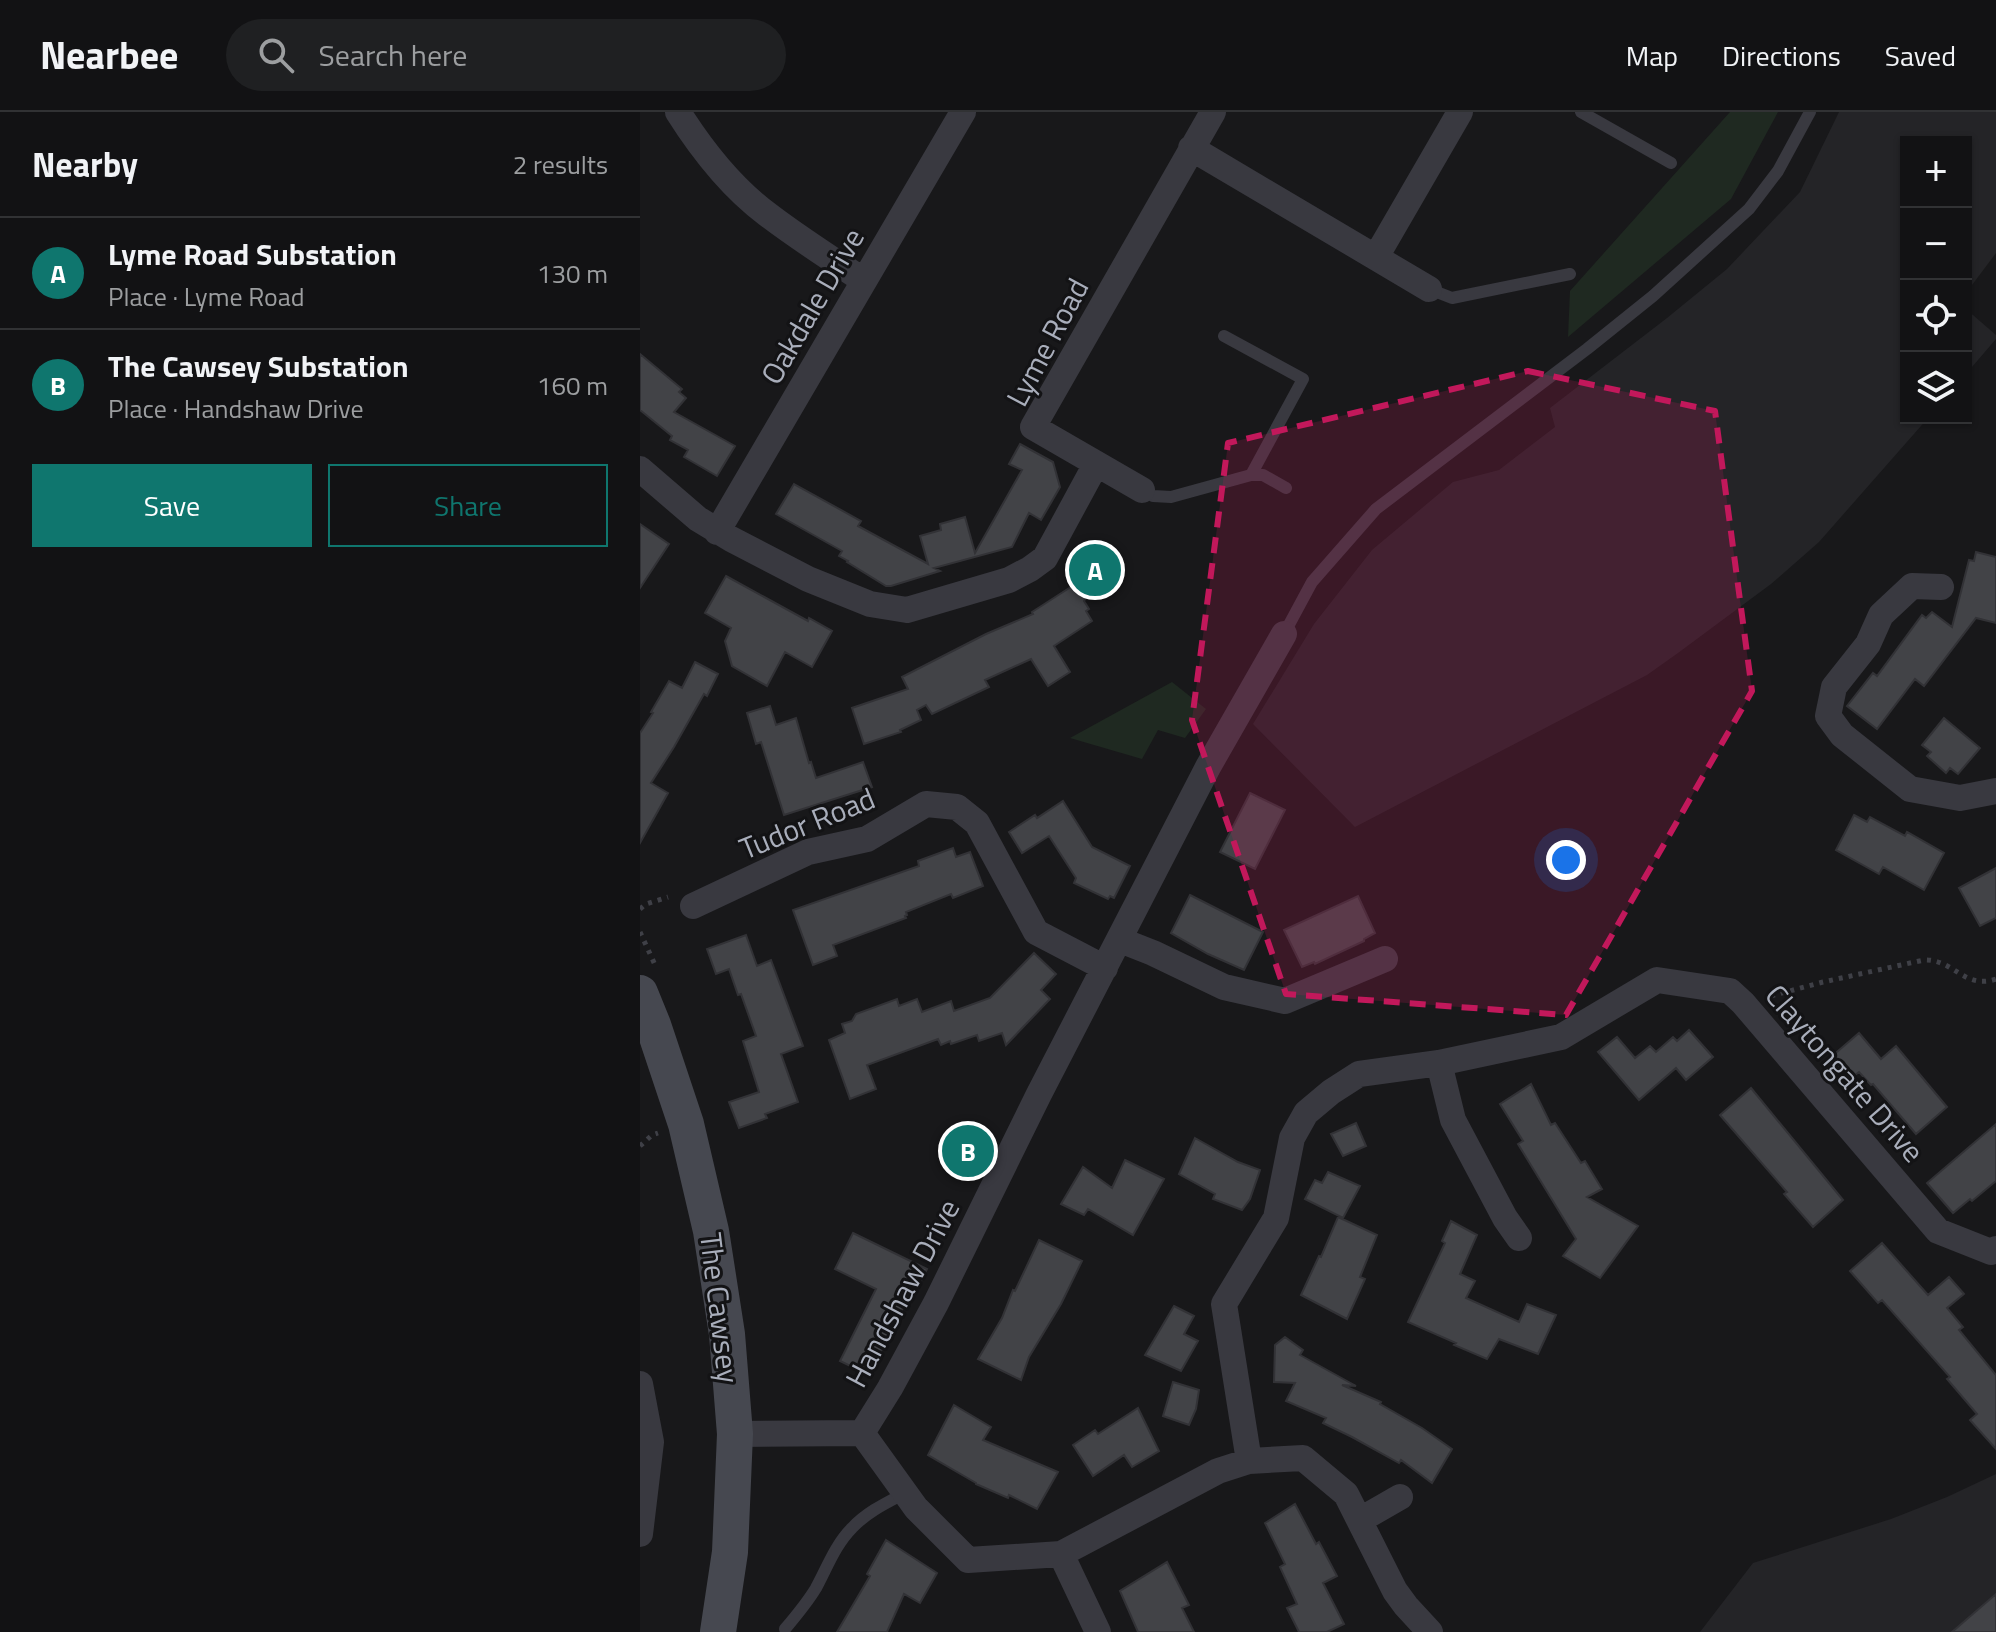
<!DOCTYPE html>
<meta charset="utf-8">
<style>
:root{--surface:#121214;--page:#1f2022;--text:#f1f3f6;--muted:#9c9ea0;--line:#313234;--accent:#0f766e}
body{margin:0;font-family:"Titillium Web",sans-serif;background:var(--page);color:var(--text)}
.controls{position:absolute;right:24px;top:24px;display:grid;overflow:hidden;border-radius:0px;box-shadow:0 2px 6px #0004}
.controls button{width:72px;height:72px;display:grid;place-items:center;padding:0;border:0;border-bottom:2px solid var(--line);background:var(--surface);color:var(--text);font:40px sans-serif}
.you{position:absolute;left:926px;top:748px;width:28px;height:28px;margin:-20px;border:6px solid #fff;border-radius:50%;background:#1a73e8;box-shadow:0 0 0 12px #1a73e833}
.badge{display:grid;place-items:center;width:52px;height:52px;border-radius:50%;background:var(--accent);color:#fff;font-size:26px;font-weight:700}
.pin{position:absolute;translate:-50% -50%;border:4px solid #fff;box-shadow:0 2px 8px #0006}
.list{margin:0;padding:0;list-style:none}
h2{display:flex;justify-content:space-between;align-items:center;height:104px;margin:0;padding:0 32px;font-size:34px}
h2 small{font-size:26px;font-weight:400;color:var(--muted)}
.list li{display:grid;grid-template-columns:52px 1fr auto;gap:24px;align-items:center;box-sizing:border-box;height:112px;padding:0 32px;border-top:2px solid var(--line)}
.list b{display:block;font-size:30px;white-space:nowrap}
.list p{margin:0;font-size:26px;white-space:nowrap;color:var(--muted)}
.list em{font-size:26px;font-style:normal;color:var(--muted)}
.actions{display:flex;gap:16px;padding:24px 32px}
.actions a{flex:1;padding:18px 0;border:2px solid var(--accent);border-radius:0px;text-align:center;font-size:28px;color:var(--accent)}
.actions .main{background:var(--accent);color:#fff}
.icon{flex:none;width:44px;height:44px;fill:none;stroke:currentColor;stroke-width:2;stroke-linecap:round;stroke-linejoin:round}
.map{position:relative;flex:none;width:1356px;height:1520px;overflow:hidden}
header{display:flex;align-items:center;gap:48px;box-sizing:border-box;height:112px;padding:0 40px;background:var(--surface);border-bottom:2px solid var(--line)}
header strong{font-size:38px}
nav{display:flex;gap:44px;margin-inline-start:auto;font-size:28px}
.search{width:560px;height:72px;background:var(--page);display:flex;align-items:center;gap:20px;box-sizing:border-box;padding:0 28px;border-radius:44px;color:var(--muted);font-size:30px}
main{display:flex}
aside{flex:1;background:var(--surface)}
.map>svg:first-child{display:block}
.built{fill:#242427}
.green{fill:#1f2921}
.building{fill:#424347;stroke:#323236;stroke-width:2}
.lines{fill:none;stroke-linecap:round;stroke-linejoin:round}
.path{stroke:#3f4047;stroke-width:5;stroke-dasharray:4 6;stroke-linecap:butt}
.lane{stroke:#393940;stroke-width:12}
.street{stroke:#393940;stroke-width:26}
.secondary{stroke:#464850;stroke-width:36}
.marked{fill:#c2185b;fill-opacity:0.2;stroke:#c2185b;stroke-width:6;stroke-dasharray:16 10;stroke-linejoin:round}
.labels{text-anchor:middle;dominant-baseline:central;stroke-width:6;stroke-linejoin:round;paint-order:stroke}
.street-label{font-size:30px;fill:#a9aebb;stroke:#131315}
</style>
<header>
<strong>Nearbee</strong>
<div class="search"><svg class="icon" aria-label="search" viewBox="0 0 24 24"><circle cx="10" cy="10" r="6"/><path d="M15 15l6 6"/></svg>Search here</div>
<nav><a>Map</a><a>Directions</a><a>Saved</a></nav>
</header>
<main>
<aside>
<h2>Nearby<small>2 results</small></h2>
<ul class="list">
<li><span class="badge">A</span><div><b>Lyme Road Substation</b><p>Place · Lyme Road</p></div><em>130 m</em></li>
<li><span class="badge">B</span><div><b>The Cawsey Substation</b><p>Place · Handshaw Drive</p></div><em>160 m</em></li>
</ul>
<div class="actions"><a class="main">Save</a><a>Share</a></div>
</aside>
<div class="map">
<svg width="1356" height="1520" viewBox="0 0 1356 1520">
<rect width="100%" height="100%" fill="#18181a"/>
<path class="built" d="M1199,0H1356V141L1326,181V30H1266V306H1288L1179,430L1131,472L1038,541L1007,563L715,715L613,612L674,512L732,438L813,370L859,358L915,315L910,296L1027,206L1087,157L1160,80Z
M1326,197L1356,223V227L1326,262Z
M1356,1362V1520H1060L1113,1451L1251,1407L1307,1385Z"/>
<path class="green" d="M1090,0H1138L1091,87L928,225L930,179Z
M532,570L566,597L545,626L518,618L502,647L430,626Z"/>
<path class="building" d="M0,242L42,277L39,280L46,286L34,300L95,334L77,364L44,345L48,338L30,328L32,324L0,298Z
M380,332L413,350L420,375L401,408L389,401L372,435L294,456L300,459L251,474H246L207,450L208,449L199,444L202,439L136,402L154,372L221,409L218,414L288,452L280,424L301,418L300,412L325,405L335,441L382,358L369,352Z
M0,412L29,432L0,476Z
M1336,440L1356,445V511L1336,506L1284,574L1275,567L1237,617L1207,594L1233,561L1237,564L1282,503L1286,506L1292,500L1312,515L1329,448L1334,449Z
M468,451L444,489L449,497L446,499L452,509L414,534L430,560L408,574L391,547L345,568L349,575L292,602L286,593L277,598L281,608L260,618L261,620L224,632L212,596L268,577L262,565L346,522L393,502L392,500Z
M86,464L168,509L169,506L192,519L172,555L145,540L127,574L92,554L85,529L91,516L65,501Z
M55,550L78,562L67,584L64,582L34,635L11,671L28,681L0,731V621L13,601L11,600L29,569L42,576Z
M130,594L136,613L156,606L169,651L171,650L176,666L223,650L232,675L144,703L121,630L116,632L107,601Z
M1304,606L1340,636L1318,662L1310,656L1306,661L1287,644L1291,640L1282,633Z
M610,681L645,698L615,757L580,740Z
M423,689L452,735L490,754L474,786L470,784L468,787L434,771L436,766L409,724L382,741L369,720L395,703L397,706Z
M1214,703L1227,710L1230,705L1265,724L1267,720L1304,741L1284,778L1243,755L1239,762L1196,738Z
M313,736L316,745L330,740L343,774L313,786L311,782L266,800L267,803L265,804L266,806L193,833L197,844L173,853L153,798L279,754L278,749Z
M1356,756V806L1340,814L1319,776Z
M550,783L623,820L604,858L568,842L531,821Z
M718,784L735,821L724,827V829L675,852L674,850L662,855L644,818Z
M106,823L117,854L131,848L163,934L141,942L158,990L125,1002L127,1006L99,1016L89,990L119,980L103,929L116,924L101,882L98,883L89,857L76,862L67,837Z
M394,841L416,862L401,878L410,887L366,933L362,921L339,929L337,923L311,932L310,929L301,933L298,927L227,953L236,977L210,987L189,928L205,921L202,912L212,909L216,902L257,887L259,894L277,887L282,900L311,889L314,899L350,886Z
M1049,918L1073,945L1046,968L1036,956L999,988L958,940L977,925L995,946L1010,934L1016,940L1033,925L1037,929Z
M1219,921L1241,947L1256,934L1307,995L1276,1022L1233,972L1231,973L1219,960L1210,967L1191,945Z
M891,972L911,1013L915,1011L941,1051L945,1049L962,1077L947,1085L998,1114L960,1166L923,1144L936,1127L878,1032L883,1029L860,992Z
M1111,976L1203,1088L1173,1115L1144,1082L1147,1080L1080,1003Z
M716,1011L726,1034L703,1044L691,1022Z
M1356,1012V1069L1332,1089L1330,1087L1313,1101L1287,1071Z
M555,1026L598,1050L620,1058L610,1087L602,1098L573,1087L575,1082L539,1062Z
M485,1048L524,1067L493,1123L448,1097L444,1103L421,1092L443,1055L472,1076Z
M688,1060L720,1074L703,1106L665,1087L675,1068L682,1071Z
M698,1105L737,1123L720,1165L725,1167L707,1207L661,1183L679,1144L681,1145Z
M811,1109L837,1123L820,1162L835,1169L826,1186L879,1210L887,1192L916,1203L898,1242L859,1227L847,1247L814,1233L816,1231L768,1210L805,1131L802,1129Z
M213,1121L287,1157L272,1188L268,1186L229,1263L200,1249L236,1177L195,1157Z
M399,1128L442,1149L421,1192L389,1245L381,1268L338,1247L362,1206L373,1178L375,1179Z
M1242,1131L1288,1183L1309,1165L1324,1182L1307,1196L1323,1215L1319,1218L1356,1263V1337L1330,1308L1337,1302L1307,1267L1310,1265L1242,1188L1238,1191L1210,1159Z
M534,1194L554,1204L544,1222L558,1229L541,1259L505,1243Z
M645,1225L663,1238L660,1243L716,1274L702,1273L741,1290L740,1292L782,1316L812,1337L792,1371L761,1348L759,1351L712,1325L683,1311L686,1306L646,1289L655,1271L634,1270L635,1233Z
M533,1270L559,1278L556,1297L549,1313L523,1304Z
M314,1293L351,1315L343,1328L418,1360L397,1397L369,1383L368,1386L336,1372V1371L288,1343Z
M498,1296L519,1339L492,1355L484,1343L453,1364L433,1333L455,1318L458,1322Z
M655,1392L676,1432L679,1430L697,1464L683,1471L704,1512L687,1520H659L647,1496L657,1492L640,1455L645,1452L625,1411Z
M246,1428L297,1461L280,1491L264,1482L247,1520H197L230,1464L227,1462Z
M527,1450L549,1493L542,1496L554,1520H498L480,1479Z
M1356,1482V1520H1312Z"/>
<g class="lines">
<path class="path" d="M0,797L6,792L28,785
M0,820L16,855
M1131,884L1183,870L1284,848C1314,847 1324,878 1356,867
M0,1034L12,1023L18,1021"/>
<path class="lane" d="M941,0L1031,51
M789,177L812,186L930,162
M584,224L663,267L611,363
M502,378L513,384L531,385L611,363H623L646,376
M644,522L672,470L736,397L947,237L1013,184L1109,97L1138,59L1170,0
M145,1517C156,1504 167,1491 176,1476C187,1456 195,1433 212,1416C227,1400 246,1391 265,1381"/>
<path class="street" d="M38,0C62,38 91,75 127,102C158,126 192,147 224,169
M551,36L789,177
M736,145L820,0
M0,357L58,407L91,427L168,467L230,492L267,498L369,468L390,457L405,446L456,352
M502,378L393,315L573,0
M77,420L323,0
M1301,475L1272,474L1241,503L1228,532L1194,575L1188,604L1202,623L1270,677L1320,686L1356,679
M53,794L168,740L227,727L286,692L317,695L337,711L396,820L465,856
M480,828L513,841L584,875L645,889L745,847
M799,951L813,1008L865,1106L879,1126
M0,1272L11,1330L0,1422
M222,1321L276,1396L328,1448L421,1442L578,1359L609,1349L663,1346L706,1382L755,1479L766,1494L790,1520
M95,1322L222,1321L250,1276L296,1191L399,982L568,655L644,522
M609,1349L584,1192L636,1106L652,1026L666,1001L691,980L719,962L799,951L921,925L1017,868L1090,879L1103,891L1298,1119L1351,1140L1356,1137
M720,1408L760,1385
M421,1442L458,1520"/>
<path class="secondary" d="M0,881L13,913L46,1012L71,1119L87,1222L95,1322L90,1440L78,1520"/>
</g>
<path class="marked" d="M888,259L1075,299L1112,579L926,903L646,882L552,608L588,331Z"/>
<g class="labels">
<g class="street-label">
<text transform="translate(172 194) rotate(-60)">Oakdale Drive</text>
<text transform="translate(407 230) rotate(-62)">Lyme Road</text>
<text transform="translate(167 711) rotate(-22)">Tudor Road</text>
<text transform="translate(1205 961) rotate(49)">Claytongate Drive</text>
<text transform="translate(262 1181) rotate(-62)">Handshaw Drive</text>
<text transform="translate(80 1196) rotate(83)">The Cawsey</text>
</g>
</g>
</svg>
<div class="controls">
<button>+</button>
<button>−</button>
<button><svg class="icon" aria-label="locate" viewBox="0 0 24 24"><circle cx="12" cy="12" r="6"/><path d="M12 2v4M12 18v4M2 12h4M18 12h4"/></svg></button>
<button><svg class="icon" aria-label="layers" viewBox="0 0 24 24"><path d="M12 4l9 5-9 5-9-5zM3 14l9 5 9-5"/></svg></button>
</div>
<div class="you"></div>
<div class="pin badge" style="left:455px;top:458px">A</div>
<div class="pin badge" style="left:328px;top:1039px">B</div>
</div>
</main>
